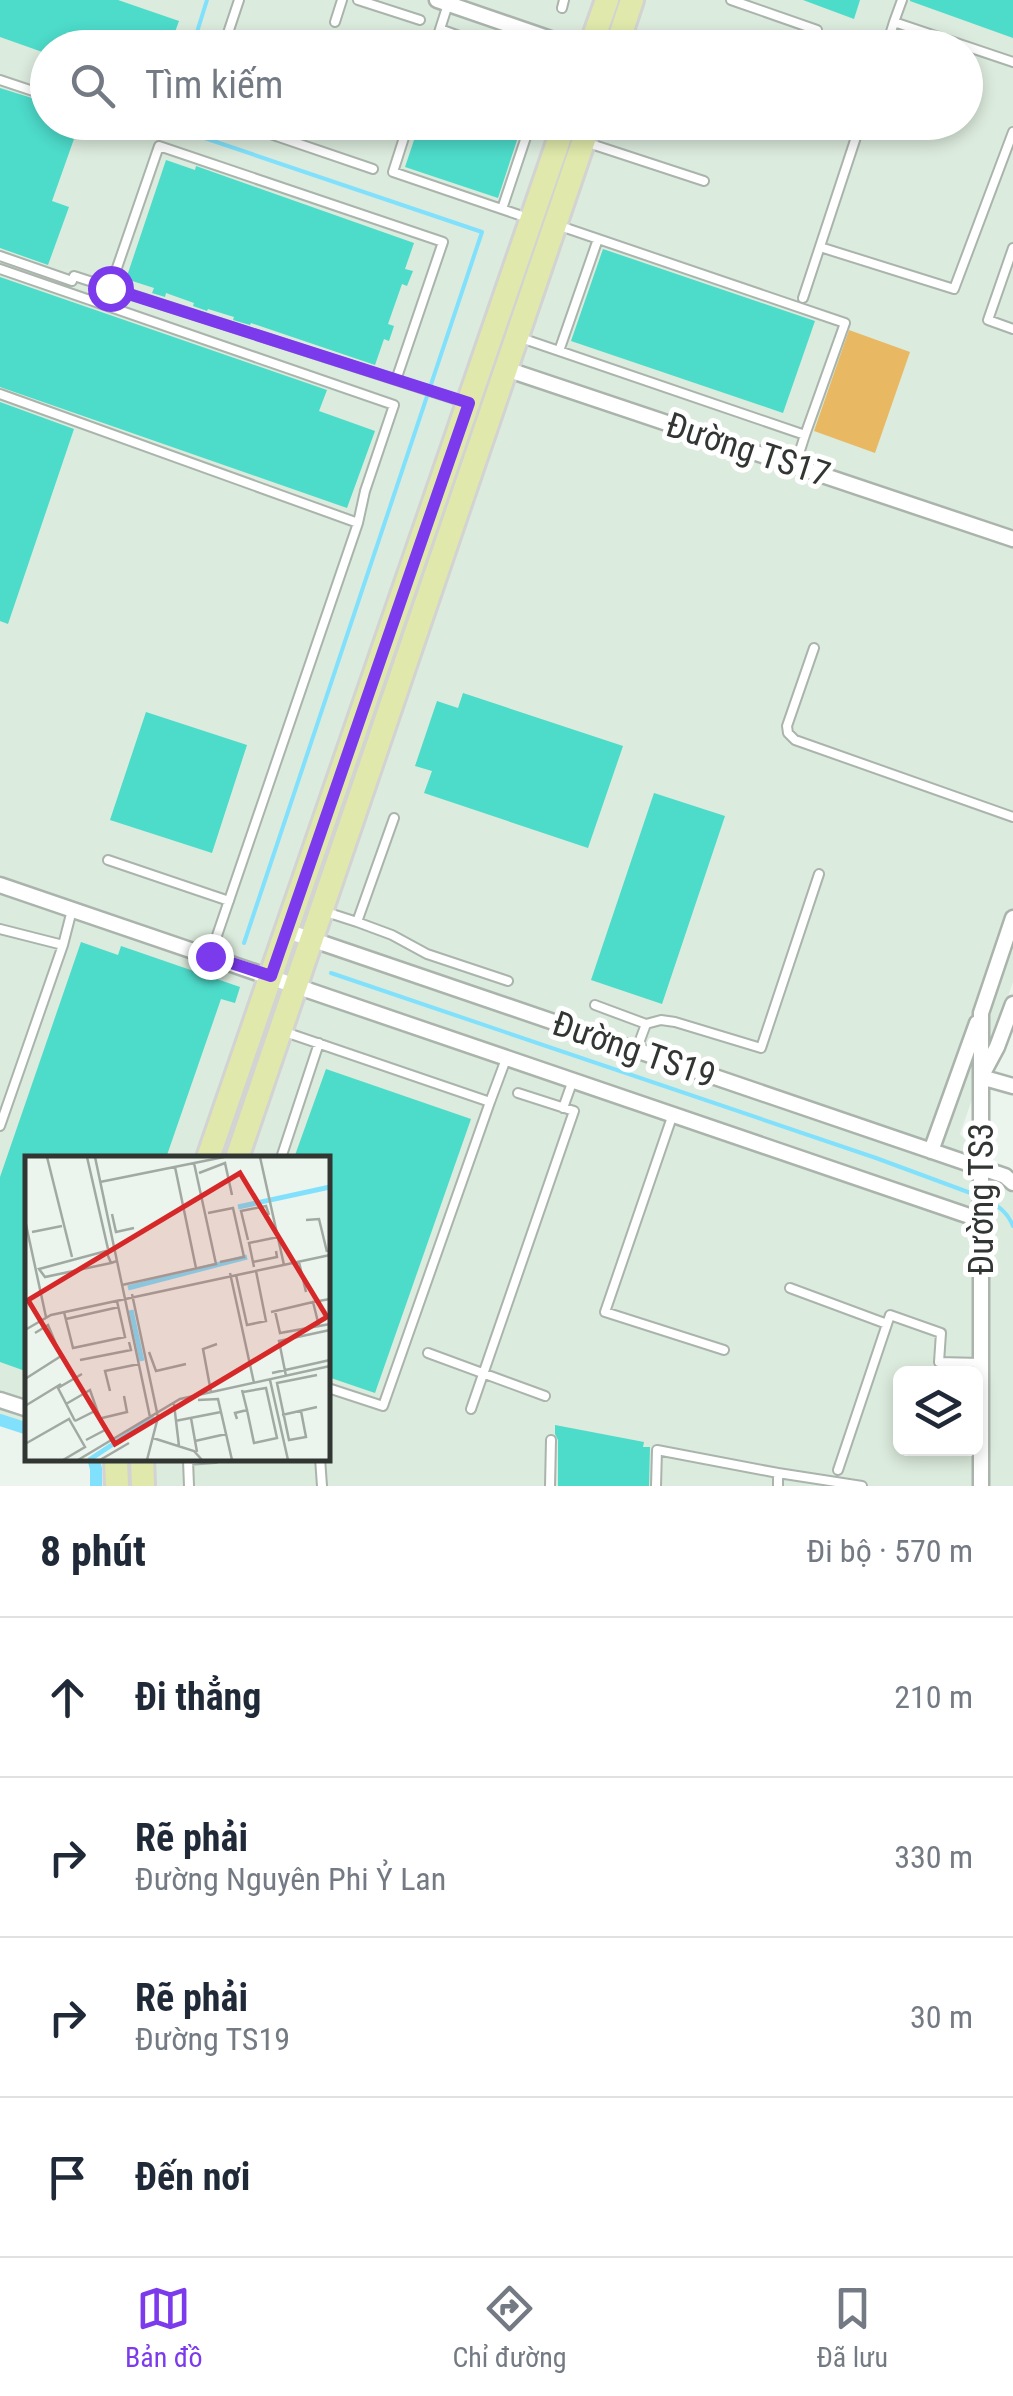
<!DOCTYPE html>
<html lang="vi">
<meta charset="utf-8">
<style>
:root{--surface:#fff;--page:#f2f2f3;--text:#1f2937;--muted:#747a83;--line:#e0e1e3;--accent:#7c3aed}
body{margin:0;font-family:"Roboto Condensed",sans-serif;background:var(--page);color:var(--text)}
.controls{position:absolute;right:30px;bottom:30px;display:grid;overflow:hidden;border-radius:15px;box-shadow:0 5px 15px #0003}
.controls button{width:90px;height:90px;display:grid;place-items:center;padding:0;border:0;border-bottom:2px solid var(--line);background:var(--surface);color:var(--text);font:50px sans-serif}
.stop{position:absolute;width:30px;height:30px;margin:-22px;border:8px solid #7c3aed;border-radius:50%;background:#fff}
.stop.end{background:#7c3aed;border-color:#fff;box-shadow:0 2px 10px #0008}
.list{margin:0;padding:0;list-style:none}
h2{display:flex;justify-content:space-between;align-items:center;height:130px;margin:0;padding:0 40px;font-size:42px}
h2 small{font-size:32px;font-weight:400;color:var(--muted)}
.list li{display:grid;grid-template-columns:65px 1fr auto;gap:30px;align-items:center;box-sizing:border-box;height:160px;padding:0 40px;border-top:2px solid var(--line)}
.list b{display:block;font-size:38px;white-space:nowrap}
.list p{margin:0;font-size:32px;white-space:nowrap;color:var(--muted)}
.list em{font-size:32px;font-style:normal;color:var(--muted)}
.icon{flex:none;width:55px;height:55px;fill:none;stroke:currentColor;stroke-width:2;stroke-linecap:round;stroke-linejoin:round}
.map{position:relative;flex:none;width:1013px;height:1486px;overflow:hidden}
.search{position:absolute;background:var(--surface);box-shadow:0 5px 15px #0003;left:30px;right:30px;top:30px;height:110px;display:flex;align-items:center;gap:25px;box-sizing:border-box;padding:0 35px;border-radius:55px;color:var(--muted);font-size:38px}
.sheet{height:770px;background:var(--surface)}
nav{display:flex;justify-content:space-around;align-items:center;box-sizing:border-box;height:140px;border-top:2px solid var(--line);background:var(--surface);font-size:28px;color:var(--muted)}
nav a{display:grid;justify-items:center;gap:5px}
nav .on{color:var(--accent)}
.map>svg:first-child{display:block}
.built{fill:#dbebdd;fill-rule:evenodd}
.green{fill:#e8b962}
.lines{fill:none;stroke-linecap:round;stroke-linejoin:round}
.stream{stroke:#81e1fc;stroke-width:4}
.canal{stroke:#81e1fc;stroke-width:12}
.building{fill:#4ddbca}
.lane-casing{stroke:#aab4ac;stroke-width:12}
.street-casing{stroke:#aab4ac;stroke-width:19}
.primary-casing{stroke:#d2d3d2;stroke-width:28}
.lane{stroke:#fff;stroke-width:8}
.street{stroke:#fff;stroke-width:14}
.primary{stroke:#e0e9ab;stroke-width:22}
.route{stroke:#7c3aed;stroke-width:12}
.labels{text-anchor:middle;dominant-baseline:central;stroke-width:10;stroke-linejoin:round;paint-order:stroke}
.street-label{font-size:35px;fill:#323632;stroke:#fff}
.inset-river{fill:none;stroke:#81e1fc;stroke-width:5}
.inset-road{fill:none;stroke:#a1a9a2;stroke-width:2.5}
.view{fill:#d62828;fill-opacity:0.15;stroke:#d62828;stroke-width:5}
.inset-edge{fill:none;stroke:#323632;stroke-width:5}
</style>
<div class="map">
<svg width="1013" height="1486" viewBox="0 0 1013 1486">
<rect width="100%" height="100%" fill="#ebf5ed"/>
<path class="built" d="M0,0H1013V982L960,1134L1013,1194V1486H92L91,1459L328,1458V1158H28L27,1434L0,1425ZM48,48H966V122H48ZM900,1374H976V1448H900Z"/>
<path class="green" d="M849,330L910,352L875,453L814,431Z
M488,381L490,389L310,907L306,911L303,910L485,382Z"/>
<g class="lines">
<path class="stream" d="M192,48L207,0
M166,122V125L482,232L244,943
M331,973L876,1158L976,1195
M985,1199C998,1206 1007,1211 1013,1226"/>
<path class="canal" d="M0,1420L28,1429
M93,1458L96,1469V1486"/>
</g>
<path class="building" d="M0,0H118L179,21L169,48H48V54L0,37Z
M803,0H860L854,19Z
M910,0H1013V38L910,1Z
M0,88L48,103V122H80L52,201L69,207L48,265L0,248Z
M420,122H523L498,198L405,167Z
M166,160L195,170L196,166L414,243L405,269L413,271L407,286L402,284L388,324L394,326L389,341L384,339L375,365L251,323L250,325L233,320L234,317L208,309L207,311L193,306L194,303L166,293L165,297L152,293L154,288L126,279Z
M603,249L815,321L783,413L571,341Z
M0,277L327,390L319,411L375,431L347,508L0,387Z
M0,402L74,429L8,624L0,621Z
M463,693L623,746L588,848L424,793L432,771L415,766L437,701L458,708Z
M146,712L247,745L212,853L110,820Z
M654,793L725,816L662,1004L591,980Z
M81,942L118,955L121,946L240,987L235,1003L221,999L166,1158H110L102,1156L101,1158H28V1372L0,1362V1177Z
M326,1069L471,1119L375,1393L328,1377V1158H294Z
M555,1425L644,1442L643,1447H650L649,1486H558V1440L555,1434Z"/>
<g class="lines">
<defs>
<path id="lane" d="M358,0L420,20
M731,0L817,30
M902,0L894,22L1013,62
M562,8L564,0
M335,22L342,0
M440,29L492,48
M223,48L239,0
M434,48L448,4
M886,48L894,22
M0,80L48,96
M235,122L373,169
M409,122L393,172L528,218
M588,143L704,181
M502,209L531,122
M820,247L954,289L1013,132
M1013,248L988,320L1013,329
M0,256L72,281L74,276L464,402
M0,269L394,405L365,491L358,523L210,956
M110,288L159,146L443,242L396,380
M803,298L861,122
M521,338L805,435L845,323L560,226
M559,351L598,239
M0,394L358,523
M795,466L805,435
M814,648L787,726L788,733L795,740L1013,817
M108,860L229,901
M326,912L357,922L394,818
M357,922L392,935L427,954L508,981
M0,929L63,945
M595,1005L646,1024L636,1051
M646,1024L661,1020L675,1022L761,1048L819,874
M282,1031L490,1102L383,1406L328,1388
M490,1102L506,1059
M563,1108L573,1080
M673,1114L605,1312L724,1350
M0,1126L63,945L72,910
M281,1158L319,1043
M790,1288L887,1324L838,1470
M887,1324L890,1315L941,1333L939,1362L981,1363
M428,1353L545,1396
M471,1409L574,1111L518,1093
M320,1458L322,1486
M189,1486L188,1460L215,1458
M550,1486L551,1440
M656,1486L657,1450L778,1473
M778,1486V1473L862,1486"/>
<path id="street" d="M437,0L577,48
M503,368L1013,539
M0,885L981,1220
M287,931L1005,1176L1013,1183
M1013,1004L997,1047L981,1077L1013,1086
M931,1151L977,1023
M0,1400L28,1409
M981,1486V1013L1013,918"/>
<path id="primary" d="M590,48L607,0
M616,48L632,0
M208,1158L565,122
M237,1158L590,122
M116,1458L117,1486
M142,1458L143,1486"/>
</defs>
<use href="#lane" class="lane-casing"/>
<use href="#street" class="street-casing"/>
<use href="#primary" class="primary-casing"/>
<use href="#lane" class="lane"/>
<use href="#street" class="street"/>
<use href="#primary" class="primary"/>
</g>
<g class="lines">
<path class="route" d="M110,288L469,403L271,976L210,956"/>
</g>
<g class="labels">
<g class="street-label">
<text transform="translate(748 450) rotate(18)">Đường TS17</text>
<text transform="translate(634 1050) rotate(19)">Đường TS19</text>
<text transform="translate(981 1199) rotate(-90)">Đường TS3</text>
</g>
</g>
<g transform="translate(25 1156)">
<rect width="305" height="305" fill="#ebf5ed"/>
<path class="inset-river" d="M213,51L305,31M103,132L222,101M106,154L117,205M64,304L129,261"/>
<path class="inset-road" d="M22,1L47,101M62,1L83,93M70,1L125,261M235,1L259,109M150,11L171,112M174,17L200,7L207,39M75,26L199,1M183,57L208,52L219,101L195,106M87,58L91,76L109,72M0,64L21,161M281,64L294,63L302,96M7,76L37,70M223,84L216,55L241,50L244,59M228,106L252,101L251,95M274,106L281,136M86,107L81,95L14,113L20,121L86,107L92,105M229,111L224,87L253,81M205,117L229,227M211,119L222,169L241,165L231,115M97,129L191,108L169,7M107,138L133,261L122,304M305,143L288,146L294,170L305,168M250,155L255,177L294,170M39,156L48,192L100,181L92,145M246,156L288,146M41,163L94,151M0,174L26,159L305,99M124,196L131,215L161,208M55,204L106,194L104,186M247,217L305,204M261,220L254,185L305,174M0,223L36,200L23,169L10,177M245,224L263,304M85,235L80,215L114,208M186,236L178,193L192,188M218,236L241,232L252,282L229,287L222,254M173,244L193,243L207,304M41,248L65,234L72,254M149,248L154,290M0,250L36,228M276,255L281,281L264,284L252,227L292,219M257,259L292,251M77,262L102,256L99,240M166,262L172,296M212,263L210,257L222,254L217,234M50,265L33,232L57,218M50,265L72,254L80,274L61,284M150,265L196,256M128,282L169,295L177,304M170,285L201,278M0,288L44,263L60,291L38,304M53,304L155,243L305,210M75,304L104,287"/>
<path class="view" d="M215,17L302,161L90,288L3,144Z"/>
<rect width="305" height="305" class="inset-edge"/>
</g>
</svg>
<div class="controls">
<button><svg class="icon" aria-label="layers" viewBox="0 0 24 24"><path d="M12 4l9 5-9 5-9-5zM3 14l9 5 9-5"/></svg></button>
</div>
<div class="stop" style="left:110px;top:288px"></div>
<div class="stop end" style="left:210px;top:956px"></div>
<div class="search"><svg class="icon" aria-label="search" viewBox="0 0 24 24"><circle cx="10" cy="10" r="6"/><path d="M15 15l6 6"/></svg>Tìm kiếm</div>
</div>
<section class="sheet">
<h2>8 phút<small>Đi bộ · 570 m</small></h2>
<ul class="list">
<li><svg class="icon" aria-label="ahead" viewBox="0 0 24 24"><path d="M12 20V5M6 11l6-6 6 6"/></svg><div><b>Đi thẳng</b></div><em>210 m</em></li>
<li><svg class="icon" aria-label="right" viewBox="0 0 24 24"><path d="M7 20v-9h11M14 6l5 5-5 5"/></svg><div><b>Rẽ phải</b><p>Đường Nguyên Phi Ỷ Lan</p></div><em>330 m</em></li>
<li><svg class="icon" aria-label="right" viewBox="0 0 24 24"><path d="M7 20v-9h11M14 6l5 5-5 5"/></svg><div><b>Rẽ phải</b><p>Đường TS19</p></div><em>30 m</em></li>
<li><svg class="icon" aria-label="arrive" viewBox="0 0 24 24"><path d="M6 21V4h12l-3 4 3 4H6"/></svg><div><b>Đến nơi</b></div></li>
</ul>
</section>
<nav>
<a class="on"><svg class="icon" aria-label="map" viewBox="0 0 24 24"><path d="M3 6l6-2 6 2 6-2v14l-6 2-6-2-6 2zM9 4v14M15 6v14"/></svg>Bản đồ</a>
<a><svg class="icon" aria-label="directions" viewBox="0 0 24 24"><path d="M12 3l9 9-9 9-9-9zM9 14v-3h6M13 9l2 2-2 2"/></svg>Chỉ đường</a>
<a><svg class="icon" aria-label="saved" viewBox="0 0 24 24"><path d="M7 4h10v16l-5-4-5 4z"/></svg>Đã lưu</a>
</nav>
